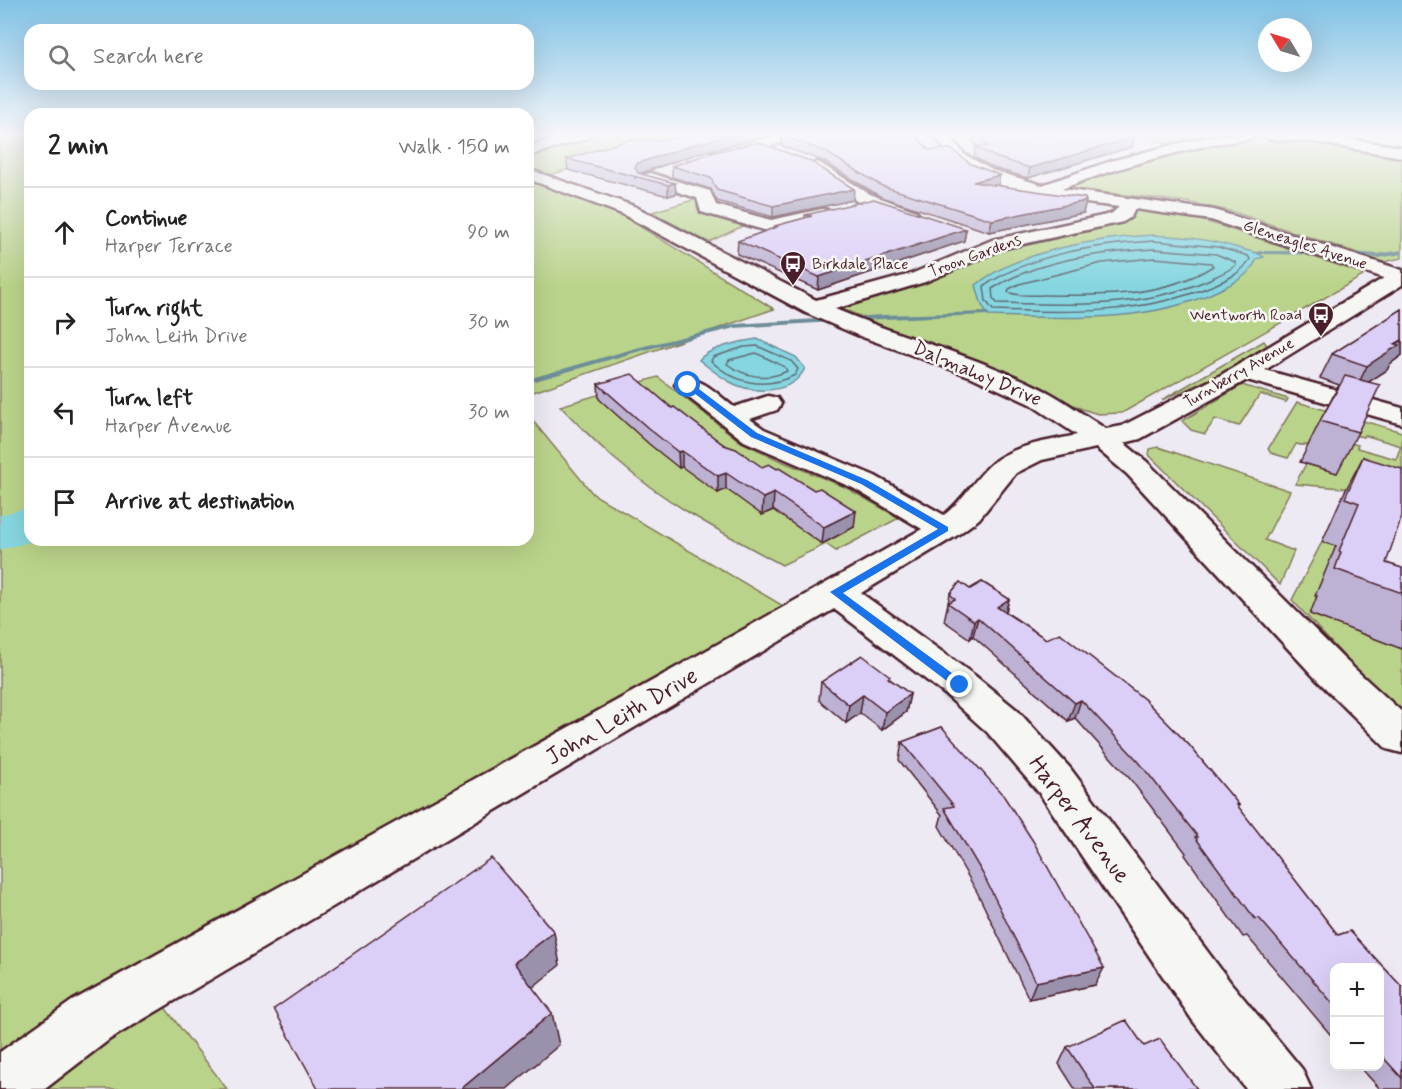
<!DOCTYPE html>
<meta charset="utf-8">
<style>
:root{--surface:#fff;--page:#f2f2f2;--text:#222;--muted:#767676;--line:#e0e0e0}
body{margin:0;font-family:Mynerve,sans-serif;background:var(--page);color:var(--text)}
.controls{position:absolute;right:18px;bottom:18px;display:grid;overflow:hidden;border-radius:12px;box-shadow:0 6px 24px #0002}
.controls button{width:54px;height:54px;display:grid;place-items:center;padding:0;border:0;border-bottom:2px solid var(--line);background:var(--surface);color:var(--text);font:30px sans-serif}
.compass{position:absolute;left:1258px;top:18px;width:54px;height:54px;border-radius:50%;background:var(--surface);box-shadow:0 6px 24px #0002;rotate:308deg}
.stop{position:absolute;width:18px;height:18px;margin:-14px;border:4px solid #1a73e8;border-radius:50%;background:#fff}
.stop.end{background:#1a73e8;border-color:#fff;box-shadow:0 2px 6px #0008}
.list{margin:0;padding:0;list-style:none}
h2{display:flex;justify-content:space-between;align-items:center;height:78px;margin:0;padding:0 24px;font-size:26px}
h2 small{font-size:20px;font-weight:400;color:var(--muted)}
.list li{display:grid;grid-template-columns:39px 1fr auto;gap:18px;align-items:center;box-sizing:border-box;height:90px;padding:0 24px;border-top:2px solid var(--line)}
.list b{display:block;font-size:22px;white-space:nowrap}
.list p{margin:0;font-size:20px;white-space:nowrap;color:var(--muted)}
.list em{font-size:20px;font-style:normal;color:var(--muted)}
.icon{flex:none;width:33px;height:33px;fill:none;stroke:currentColor;stroke-width:2;stroke-linecap:round;stroke-linejoin:round}
.map{position:relative;flex:none;width:1402px;height:1089px;overflow:hidden}
.search{position:absolute;background:var(--surface);box-shadow:0 6px 24px #0002;left:24px;top:24px;width:510px;height:66px;display:flex;align-items:center;gap:15px;box-sizing:border-box;padding:0 21px;border-radius:18px;color:var(--muted);font-size:22px}
.panel{position:absolute;background:var(--surface);box-shadow:0 6px 24px #0002;left:24px;top:108px;width:510px;height:438px;border-radius:18px}
.map>svg:first-child{display:block}
.green{fill:#bad38a;stroke:#82795a;stroke-width:1.5}
.water{fill:#85d6e0;stroke:#6d8d98;stroke-width:1.5}
.lines{fill:none;stroke-linecap:round;stroke-linejoin:round}
.shore{stroke:#626873;stroke-width:1.5}
.stream{fill:#6d8d98;fill-rule:evenodd}
.river{fill:#85d6e0;fill-rule:evenodd}
.minor-casing{stroke:#4a1f2b;stroke-width:5}
.minor{fill:#f6f6f2;fill-rule:evenodd}
.wall{fill:#bdb2d4;stroke:#4a1f2b;stroke-width:1.5}
.shaded-wall{fill:#9a91ad;stroke:#4a1f2b;stroke-width:1.5}
.building{fill:#dccff7;stroke:#4a1f2b;stroke-width:1.5}
.route{fill:#1a73e8}
.labels{text-anchor:middle;dominant-baseline:central;stroke-width:5;stroke-linejoin:round;paint-order:stroke}
.far-street-label{font-size:16px;fill:#4a1f2b;stroke:#f6f6f2}
.far-poi-label{font-size:16px;fill:#4a1f2b;stroke:#f6f6f2;text-anchor:start}
.street-label{font-size:20px;fill:#4a1f2b;stroke:#f6f6f2}
.near-street-label{font-size:24px;fill:#4a1f2b;stroke:#f6f6f2}
</style>
<div class="map">
<svg width="1402" height="1089" viewBox="0 0 1402 1089">
<rect width="100%" height="100%" fill="#eeeaf4"/>
<filter id="ink" filterUnits="userSpaceOnUse"><feTurbulence type="fractalNoise" baseFrequency=".0167" numOctaves="2"/><feDisplacementMap in="SourceGraphic" scale="12" xChannelSelector="R" yChannelSelector="G"/><feConvolveMatrix kernelMatrix="1 2 1 2 8 2 1 2 1" color-interpolation-filters="sRGB"/></filter>
<g filter="url(#ink)">
<path class="green" d="M0,135H30V540H528V415L593,494L785,607L141,976L227,1089H0Z
M597,135H698L662,141L550,175L528,168V155Z
M1138,135H1222L1172,145Z
M1243,136H1266L1402,153V258L1383,262L1373,261L1370,257L1230,211L1187,202L1058,187L1177,150Z
M528,180L586,198L623,216L774,309L528,394Z
M700,198L702,203L697,207L703,213L747,224L707,243L652,212Z
M1135,209L1182,215L1218,225L1358,272L1363,276L1122,413L1098,414L1082,409L983,362L907,336L838,307L918,281C930,280 949,278 956,266L1002,247L1132,214Z
M1264,341L1268,347L1245,362L1236,374C1216,372 1182,392 1162,400Z
M658,377L741,442L781,461L845,487L899,518L836,551L826,544L782,565C725,534 665,503 616,460C596,443 578,424 560,406Z
M1242,385L1288,399L1286,402L1260,394L1239,426L1215,419L1205,434L1191,430L1182,421Z
M1297,402L1402,432V475L1378,491L1295,484L1306,464L1321,468L1351,443L1358,445L1357,448L1396,459L1401,446L1364,435L1363,437C1341,431 1319,450 1296,444L1288,458L1271,453L1268,449Z
M1158,447L1290,491L1265,540L1294,551L1280,585L1149,455L1150,449Z
M1322,542L1336,546L1358,612L1352,630L1402,649V719L1292,600Z"/>
<path class="water" d="M1154,235C1185,237 1209,239 1238,248C1248,252 1254,250 1264,257L1257,259C1249,276 1236,282 1219,290C1149,324 1065,318 988,316L981,303L976,285C1019,250 1099,238 1154,235Z
M757,339L796,357L805,368C793,394 754,395 730,382C719,376 709,368 699,360C708,348 742,341 757,339Z"/>
<g class="lines">
<path class="shore" d="M1154,241L1218,247L1248,256L1250,259C1242,273 1228,279 1214,285C1143,315 1068,313 993,310L986,301L984,286C1034,253 1095,245 1154,241Z
M1154,249L1216,254L1235,262L1236,265C1226,273 1214,277 1203,282C1138,309 1066,305 997,303L993,298L992,289C1039,259 1099,253 1154,249Z
M1154,258L1211,263L1213,266C1165,297 1100,296 1045,295C1034,295 1018,297 1008,292L1009,289L1019,284L1102,263Z
M757,346L791,361L798,369L795,375C765,390 735,384 711,361L713,357L744,347Z
M756,353L785,367L787,371C767,381 745,377 727,364L729,360Z"/>
<path class="stream" d="M1402,250V254L1378,258L1339,255L1336,253L1339,251L1378,254Z
M1259,251H1325L1328,253L1325,255L1257,254V252Z
M987,312L990,314L989,315L883,319L735,328L640,351L528,383V379L636,348L735,324L883,315Z"/>
<path class="river" d="M30,507V540H36L0,550V515Z"/>
<defs>
<path id="minor" d="M567,135H590L588,138L528,156V146Z
M777,135H802L800,138L719,159L711,154L714,151Z
M935,135H949L964,154L992,170L1042,185L1111,161L1172,145L1216,135H1257C1251,141 1224,142 1213,144C1162,156 1111,169 1062,189L1214,210L1402,270V285L1265,370L1402,408V424L1247,380L1140,439L1124,443L1147,462L1344,659L1402,712V753L1387,749L1316,679L1127,474L1096,448L1042,460L1016,473L979,519L956,536L861,593L974,675L1017,710L1070,768L1231,983L1302,1069L1311,1089H1246L1193,1021L1040,794L987,732L946,695L834,609L110,1039L45,1089H0V1052L72,1001L645,685L922,529L853,488L744,441L679,390L675,385L679,380C700,374 718,395 734,407L768,396L777,398L781,404L777,410L750,419L764,429L875,476L944,515C965,499 977,474 996,460C1019,444 1050,441 1077,435L1030,404L972,377L857,335L806,313L622,214L528,179V169L634,206L816,300L911,274L992,240L1111,214L1119,207C1069,201 994,194 954,161C947,155 941,143 935,135ZM1135,209L1211,220L1384,278L1221,375L1122,426L1106,429C1087,417 1068,403 1048,392C981,357 905,339 835,309L925,282L1005,248L1123,222L1131,217Z
M1262,135H1322L1402,147V157L1313,142L1269,139Z
M818,162L870,194L916,211L919,215L916,219L910,220L858,202L812,170L810,167L812,164Z
M650,173L710,191L716,205L771,220L822,209L828,210L831,214L828,218L771,232L701,212L697,198L644,181L642,178L644,175Z"/>
</defs>
<use href="#minor" class="minor-casing"/>
<use href="#minor" class="minor"/>
</g>
<path class="wall" d="M782,135H915L929,150L998,185L1083,213L989,232L881,197L823,161L782,146V136H783Z
M968,135H1126L1135,137L1132,147L1028,178L993,168L974,157L976,147H978Z
M699,153L639,174L675,183L676,194L668,196L568,170L567,159Z
M672,166L853,200L773,217L717,201L711,189L672,177Z
M805,215L966,229L964,241L818,290L737,254L738,241L775,228V226L805,218Z
M1402,309V355L1390,364L1387,370L1368,382L1358,432L1337,473L1300,462L1320,421L1339,385L1320,378L1332,354Z
M598,384L672,408L724,445L854,527L822,544L773,510L762,515L726,489L718,493L682,467L679,468L649,444L599,399Z
M1363,457L1386,563L1402,568V649L1310,614L1317,596H1315L1336,546L1322,542L1341,499Z
M960,582L970,589L982,582L1009,599L1006,612L1046,639L1060,633L1144,699L1189,745L1239,805L1238,807L1338,935L1350,931L1402,987V1089H1380L1359,1066H1380V968H1335V1040L1247,936L1243,937L1185,855L1186,853L1131,780L1075,718L1068,721L973,636L970,639L944,621L950,594Z
M890,679L910,694L906,712L882,730L860,713L846,723L819,700L821,682Z
M942,727L1095,985L1029,999L977,892L939,826L942,815L899,760L902,742Z
M1144,1046L1197,1089H1075L1059,1064L1067,1047Z"/>
<path class="shaded-wall" d="M732,135H774L699,153L638,174L635,178V167L638,163L699,143Z
M1135,137L1132,147L1028,178L1030,168Z
M1000,175L998,186L973,182Z
M675,183L676,194L668,196V185Z
M854,189L853,200L773,217V206Z
M1086,201L1083,213L989,232L992,220Z
M966,229L964,241L818,290L819,277Z
M1402,340V355L1390,364L1387,370L1355,391L1367,366Z
M682,451V467L679,468L678,452Z
M726,473V489L718,493V476Z
M774,493L773,510L762,515L763,498Z
M856,511L854,527L822,544L824,527Z
M1009,599L1004,617L997,607Z
M978,618L973,636L970,639L974,621Z
M910,694L906,712L882,730L885,712Z
M863,695L860,713L846,723L849,705Z
M1081,700L1075,718L1068,721L1075,703Z
M554,932L560,965L522,996L514,963Z
M1104,968L1095,985L1029,999L1036,982Z
M552,1013L559,1045L507,1089H461Z"/>
<path class="building" d="M691,135H732L699,143L638,163L635,167L638,173L675,183L668,185L567,159L628,140H664Z
M785,135H915L929,150L951,149L971,164L1000,175L973,182L1085,198L1086,201L992,220L882,186L824,151L782,136Z
M978,135H1126L1135,137L1030,168L995,157L976,147L988,146Z
M757,142L810,161L854,189L773,206L717,190L711,178L672,166L711,153Z
M874,199L966,229L819,277L738,241L777,227L775,226L812,216L805,215Z
M1402,309V340L1395,344L1399,345L1367,366L1332,354Z
M632,374L672,408L674,407L724,445L736,449L762,467L769,464L777,469L779,468L814,490L820,488L856,511L824,527L774,493L763,498L726,473L718,476L682,451L678,452L648,428L598,384Z
M1345,376L1380,385L1358,432L1320,421Z
M1363,457L1402,469V516L1386,563L1402,568V593L1335,569L1341,552L1339,551L1359,503L1345,498Z
M960,582L970,589L982,582L1009,599L997,607L1046,639L1060,633L1144,699L1189,745L1239,805H1237L1338,935L1350,931L1402,987V1078L1380,1054V968H1335V1006L1259,918L1255,919L1195,837H1198L1139,762L1081,700L1075,703L978,618L974,621L948,603L955,599L950,594Z
M862,655L890,676L888,678L910,694L885,712L863,695L849,705L821,682Z
M942,727L1003,795L1033,841L1104,968L1036,982L983,874L944,808L954,806L902,742Z
M491,858L554,932L514,963L552,1013L461,1089H318L274,1009Z
M1126,1020L1144,1046L1160,1039L1197,1089H1095L1067,1047Z"/>
</g>
<linearGradient id="sky" x2="0" y2="1"><stop stop-color="#80c2e5"/><stop offset="0.47" stop-color="#f7f6fa"/><stop offset="1" stop-color="#f7f6fa" stop-opacity="0"/></linearGradient>
<rect width="1402" height="287" fill="url(#sky)"/>
<path class="route" d="M685,383H691L757,433L867,480L948,527V531L843,593L964,682V688H956L830,592L938,529L861,484L751,437L685,386Z"/>
<defs>
<symbol id="bus-pin" viewBox="-11 -11 22 30"><path d="M0 17L-7.5 6A9.5 9.5 0 1 1 7.5 6Z" fill="#4a1f2b" stroke="#f6f6f2"/><path d="M-5-6H5V4H4V6H2V4H-2V6H-4V4H-5ZM-3.5-4V0h7V-4ZM-3.5 1.2v1.5H-2V1.2ZM2 1.2v1.5H3.5V1.2Z" fill="#fff"/></symbol>
</defs>
<g fill-rule="evenodd">
<use href="#bus-pin" x="778" y="249" width="30" height="40"/>
<use href="#bus-pin" x="1306" y="300" width="30" height="40"/>
</g>
<g class="labels">
<g class="far-street-label">
<text transform="translate(1305 245) rotate(18)">Gleneagles Avenue</text>
<text transform="translate(975 256) rotate(-20)">Troon Gardens</text>
<text transform="translate(1239 373) rotate(-30)">Turnberry Avenue</text>
</g>
<g class="far-poi-label">
<text x="812" y="264">Birkdale Place</text>
<text x="1302" y="315" text-anchor="end">Wentworth Road</text>
</g>
<g class="street-label">
<text transform="translate(977 374) rotate(23)">Dalmahoy Drive</text>
</g>
<g class="near-street-label">
<text transform="translate(622 717) rotate(-30)">John Leith Drive</text>
<text transform="translate(1079 820) rotate(53)">Harper Avenue</text>
</g>
</g>
</svg>
<div class="controls">
<button>+</button>
<button>−</button>
</div>
<svg class="compass" viewBox="-18 -18 36 36"><path d="M0-13l5 13h-10z" fill="#e53935"/><path d="M0 13l5-13h-10z" fill="#767676"/></svg>
<div class="stop" style="left:688px;top:385px"></div>
<div class="stop end" style="left:960px;top:685px"></div>
<div class="search"><svg class="icon" aria-label="search" viewBox="0 0 24 24"><circle cx="10" cy="10" r="6"/><path d="M15 15l6 6"/></svg>Search here</div>
<section class="panel">
<h2>2 min<small>Walk · 150 m</small></h2>
<ul class="list">
<li><svg class="icon" aria-label="ahead" viewBox="0 0 24 24"><path d="M12 20V5M6 11l6-6 6 6"/></svg><div><b>Continue</b><p>Harper Terrace</p></div><em>90 m</em></li>
<li><svg class="icon" aria-label="right" viewBox="0 0 24 24"><path d="M7 20v-9h11M14 6l5 5-5 5"/></svg><div><b>Turn right</b><p>John Leith Drive</p></div><em>30 m</em></li>
<li><svg class="icon" aria-label="left" viewBox="0 0 24 24"><path d="M17 20v-9H6M10 6l-5 5 5 5"/></svg><div><b>Turn left</b><p>Harper Avenue</p></div><em>30 m</em></li>
<li><svg class="icon" aria-label="arrive" viewBox="0 0 24 24"><path d="M6 21V4h12l-3 4 3 4H6"/></svg><div><b>Arrive at destination</b></div></li>
</ul>
</section>
</div>
